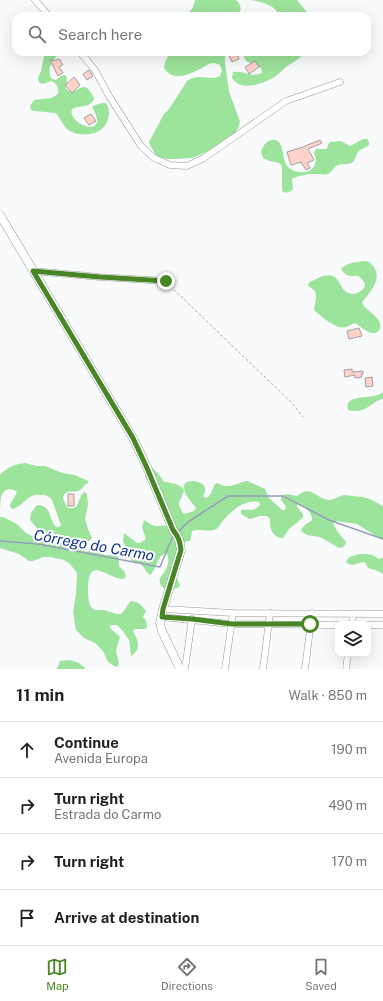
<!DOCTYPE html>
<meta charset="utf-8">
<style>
:root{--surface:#fff;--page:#f6f6f6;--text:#222;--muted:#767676;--line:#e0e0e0;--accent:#478525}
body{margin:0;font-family:"Public Sans",sans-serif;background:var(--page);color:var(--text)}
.controls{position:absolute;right:12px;bottom:12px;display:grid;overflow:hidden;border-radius:8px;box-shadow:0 4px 16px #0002}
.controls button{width:36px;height:36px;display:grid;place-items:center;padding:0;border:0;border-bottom:1px solid var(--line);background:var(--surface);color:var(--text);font:20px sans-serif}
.stop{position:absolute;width:12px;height:12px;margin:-9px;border:3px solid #478525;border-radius:50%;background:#fff}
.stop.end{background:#478525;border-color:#fff;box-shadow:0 1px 4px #0008}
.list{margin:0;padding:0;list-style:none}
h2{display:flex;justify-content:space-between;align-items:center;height:52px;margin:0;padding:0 16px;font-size:17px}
h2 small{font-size:13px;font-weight:400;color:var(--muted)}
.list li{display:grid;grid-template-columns:26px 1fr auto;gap:12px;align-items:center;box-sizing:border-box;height:56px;padding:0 16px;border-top:1px solid var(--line)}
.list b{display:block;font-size:15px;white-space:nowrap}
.list p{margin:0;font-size:13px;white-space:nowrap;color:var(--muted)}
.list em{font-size:13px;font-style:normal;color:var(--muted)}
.icon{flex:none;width:22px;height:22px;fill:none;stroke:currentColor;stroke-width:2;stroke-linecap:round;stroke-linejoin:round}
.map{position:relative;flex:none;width:383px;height:669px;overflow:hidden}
.search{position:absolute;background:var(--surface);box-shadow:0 4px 16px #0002;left:12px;right:12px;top:12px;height:44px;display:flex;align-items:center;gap:10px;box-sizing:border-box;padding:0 14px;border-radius:12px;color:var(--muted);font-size:15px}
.sheet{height:276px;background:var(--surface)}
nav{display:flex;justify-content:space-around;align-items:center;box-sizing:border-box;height:56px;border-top:1px solid var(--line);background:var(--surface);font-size:11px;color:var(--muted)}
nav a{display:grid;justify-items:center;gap:2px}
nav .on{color:var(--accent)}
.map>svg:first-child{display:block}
.green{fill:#9ce39b}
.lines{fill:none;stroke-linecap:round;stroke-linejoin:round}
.stream{stroke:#94a0b9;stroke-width:1.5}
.building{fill:#ffd2ca;stroke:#a3a0a0}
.street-casing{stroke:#9a9a9c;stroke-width:7}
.secondary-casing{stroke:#9a9a9c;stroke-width:9}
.path{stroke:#acadae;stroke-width:1;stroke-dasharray:3 2;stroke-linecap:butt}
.street{stroke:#fff;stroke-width:6}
.secondary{stroke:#fff;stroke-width:8}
.route{stroke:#478525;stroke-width:5}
.labels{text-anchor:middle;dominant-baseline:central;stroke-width:4;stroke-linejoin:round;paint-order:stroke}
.water-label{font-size:15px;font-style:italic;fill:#0f3593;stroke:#fff}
</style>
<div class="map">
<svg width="383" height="669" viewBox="0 0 383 669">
<rect width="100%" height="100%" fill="#f9fafc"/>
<path class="green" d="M195,0H236L239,3L241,9L238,14L234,16H187L193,7Z
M251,0H297L306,11L308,16H269L277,11C270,4 261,2 251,0Z
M45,52H59C54,61 45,69 52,79L56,80L61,76L65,75L67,78L66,86V89C79,98 82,74 94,98C92,108 80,105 72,109C67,122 99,136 97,119C96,115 94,110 92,107C97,104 100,103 106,103C113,113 107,128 97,132C89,136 73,135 67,129C62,124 60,118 56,113L34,111L31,110L30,106L34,100L52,98L58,94C59,88 57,84 52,81L42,84L39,82L38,78L41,71Z
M170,52H227L225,57V63L229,91L240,122L238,128L235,133L217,146L202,154L197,156L191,158L175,159H168L157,157L151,147L149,142L164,114L169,109L187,81L192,78L198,77L215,78L220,76L222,71L220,65C218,64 216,63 214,63C209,63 205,66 202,68C189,74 174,83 164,68L165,62Z
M242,52H306C300,58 293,62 286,67C281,71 277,76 271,79C259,85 240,91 232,78L233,72C245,70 249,78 262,73L261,68L246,61Z
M363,139H367L369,142V145C365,148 360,149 358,152C355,155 356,160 352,163C347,165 341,163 336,166C333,168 332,172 328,174C323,175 319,174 314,174C310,174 295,176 292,179L293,189C290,192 288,193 283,192L282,189V167L281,164C275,161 269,162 263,158L261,151C263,146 266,141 272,140C285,138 281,160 288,167C295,174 312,175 315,164C317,161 315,156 314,152L316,149H327L328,145L330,142L341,141L350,146Z
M366,261C370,262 371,264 374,267C382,280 370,292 362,302C365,312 383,316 380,329C379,331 377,332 375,333C370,335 360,326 355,323C352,324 349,326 346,327C336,330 321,316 314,310C315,301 320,291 309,287L308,284C310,281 315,280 318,278C344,267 336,294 353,294C357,294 359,292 362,290C368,285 364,280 358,276C349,276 347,277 341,269C347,262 357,262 366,261Z
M383,392V399C377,400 373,404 368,407C363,411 354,412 348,410C343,392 374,401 383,392Z
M25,463L36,466H45L62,473L75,475L88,481V483C83,485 82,490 78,491C75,492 71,491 68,492C59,495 65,503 68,508C81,510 77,498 84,492L87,494L88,505L85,519L89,532L92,538C89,543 82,543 83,550L87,552C98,547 96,551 104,555C114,556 120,551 119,566L124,571L126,576L124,579C107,579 90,555 88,586C88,592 88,600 90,605C91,607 93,609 95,610H104L117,614H121C125,611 127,605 131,601C138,601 143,606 146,612L144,614L143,617L146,620L147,627L145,629H135L133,631C138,641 142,649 131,656L129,640L122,630L117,625H110V628L120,637L116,650L119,664L117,667L114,666L108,662L103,651L95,643L84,638L76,630L73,612L76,594L77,576V573L70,564L64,560L50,557H43L33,561H29L19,554L0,548V517H3L17,524L26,533L41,541L47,538L46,535L37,528L30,520L31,513L37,505C53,506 48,519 56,527H59L61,525L52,500C49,496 46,495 41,495C27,493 25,505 13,509L10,507C10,501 15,498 17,492C11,487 3,489 1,497C0,500 1,504 0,507V475C7,467 15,464 25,463Z
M149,465L158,473L164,482C172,483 180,483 184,491C180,504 175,500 184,514L194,511L196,508C192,502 183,494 184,486C185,477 213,480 203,496L206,498C212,495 212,489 215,484L218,483C228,490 237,483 247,481L265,489L269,498L282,510H285L286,507L281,500V497C286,492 291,495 297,496C312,484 315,499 329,500C334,500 339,496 344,495C347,495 350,496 353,496C356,497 360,496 363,497C370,498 377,503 383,506V540L379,538L357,524L336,521L333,523L337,531L346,542L345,545L343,547L339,548L320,537L307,535L301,531C303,524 308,524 312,520C312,513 306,507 300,504H297V507L303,514V517L300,520L289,529L283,538C273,538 269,528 270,519L267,516H260L250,519L241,514V510C249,509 254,512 260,505L259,502C244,499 231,511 222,522C220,524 219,528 216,529C209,533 199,528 192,531L191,538L190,541H187L184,543L176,576L180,585L178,588C172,589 165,592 161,585C160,584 159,581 160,579C160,578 162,575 163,574C167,568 171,560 166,553C155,558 158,568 150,575C146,572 145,569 142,565C139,561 137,564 134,562C129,560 130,554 128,551C127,548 124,545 123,542L124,533L137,543H140L146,539L142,527L144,520C152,525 155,528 164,525L170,528L174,521L170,511L164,501L145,477L146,470Z
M359,554C366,554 373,553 378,559L383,558V574L378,571L368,568L365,562C358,562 352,568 346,562C348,556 353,556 359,554Z
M70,660L79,663L86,669H57L60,661Z"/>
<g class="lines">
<path class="stream" d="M178,532L188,522L228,496H283L329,520L383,539
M0,541L38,544L160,567L172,538L174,536"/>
</g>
<path class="building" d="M230,52H236L239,59L232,62L228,53Z
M52,59L53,61L59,59L63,65L59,67L63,73L58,76L50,60Z
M255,61L259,67L249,74L245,67Z
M89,70L93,76L87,80L83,74Z
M74,77L80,85L72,93L65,85Z
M91,114L96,121L89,125L84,118Z
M320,140L322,143L308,149L314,160L307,163L310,168L306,170L301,162L291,165L287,152L300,148Z
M359,328L362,336L349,339L347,331Z
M352,369V372L363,371V374H361L362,377L355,378V375L345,377L344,370Z
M372,377L373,386L366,387L365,378Z
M68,494H74V506H68Z"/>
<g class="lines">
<defs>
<path id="street" d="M35,0L49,16
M80,52L95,70L109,96L141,146L154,158L170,165L187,166L204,158L286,101L340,82
M33,271L100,277L166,281
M163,609L233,613L383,614
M161,617L231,624L338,625
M352,624L353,614
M368,625H383
M185,669L192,619
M225,669L233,613
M263,669L270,613
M305,669L312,613
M346,669L348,654"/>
<path id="secondary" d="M0,215L133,438L147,467L173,530C179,537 180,542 181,550L163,609L160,623L162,631L180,669"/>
</defs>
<use href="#street" class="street-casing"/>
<use href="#secondary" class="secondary-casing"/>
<path class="path" d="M170,286L292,403L303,417"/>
<use href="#street" class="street"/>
<use href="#secondary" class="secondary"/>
</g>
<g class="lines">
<path class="route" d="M166,281L100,277L33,271L133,438L147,468L173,530C179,537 180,542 181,550L163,609L162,617L192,619L232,624H310"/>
</g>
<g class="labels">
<g class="water-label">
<text transform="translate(94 545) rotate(10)">Córrego do Carmo</text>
</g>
</g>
</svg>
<div class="controls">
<button><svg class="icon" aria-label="layers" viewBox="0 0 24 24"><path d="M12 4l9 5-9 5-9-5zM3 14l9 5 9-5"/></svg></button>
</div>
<div class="stop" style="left:310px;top:624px"></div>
<div class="stop end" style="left:166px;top:281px"></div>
<div class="search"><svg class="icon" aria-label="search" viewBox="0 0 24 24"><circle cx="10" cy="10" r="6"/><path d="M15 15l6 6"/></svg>Search here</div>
</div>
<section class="sheet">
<h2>11 min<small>Walk · 850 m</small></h2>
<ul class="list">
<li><svg class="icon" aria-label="ahead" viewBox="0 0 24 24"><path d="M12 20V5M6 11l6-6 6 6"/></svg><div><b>Continue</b><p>Avenida Europa</p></div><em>190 m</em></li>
<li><svg class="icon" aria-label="right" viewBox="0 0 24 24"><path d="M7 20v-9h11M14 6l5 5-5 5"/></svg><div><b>Turn right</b><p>Estrada do Carmo</p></div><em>490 m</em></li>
<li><svg class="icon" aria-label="right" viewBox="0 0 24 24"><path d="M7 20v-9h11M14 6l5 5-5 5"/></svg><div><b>Turn right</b></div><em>170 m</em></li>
<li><svg class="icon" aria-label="arrive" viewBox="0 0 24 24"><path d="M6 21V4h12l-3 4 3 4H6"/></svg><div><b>Arrive at destination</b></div></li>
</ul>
</section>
<nav>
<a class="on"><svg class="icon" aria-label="map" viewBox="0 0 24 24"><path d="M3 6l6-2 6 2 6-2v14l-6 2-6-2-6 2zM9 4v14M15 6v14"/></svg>Map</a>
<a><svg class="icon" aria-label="directions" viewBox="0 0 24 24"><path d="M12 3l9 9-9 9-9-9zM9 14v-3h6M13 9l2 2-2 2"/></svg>Directions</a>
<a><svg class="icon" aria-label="saved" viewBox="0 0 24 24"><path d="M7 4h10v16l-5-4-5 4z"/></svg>Saved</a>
</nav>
